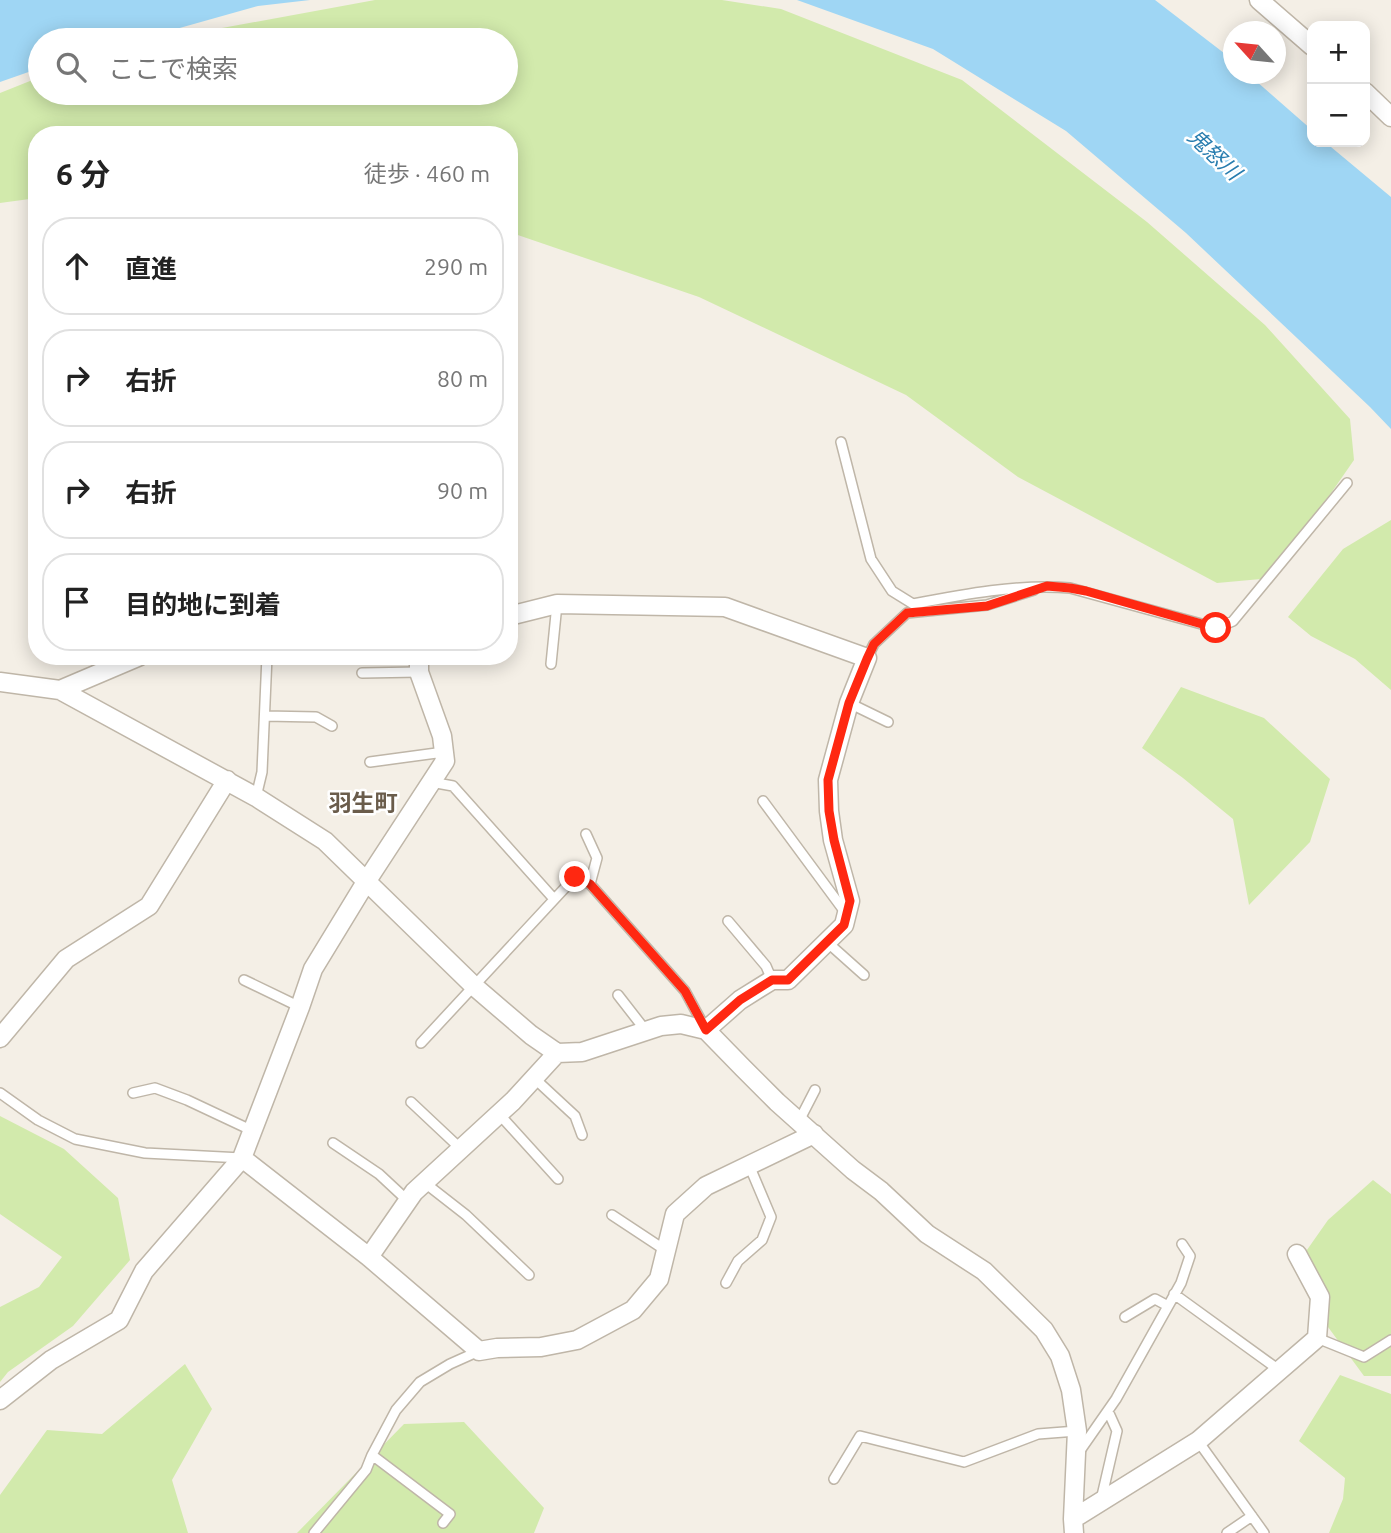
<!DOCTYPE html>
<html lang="ja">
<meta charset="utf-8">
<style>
:root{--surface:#fff;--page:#f6f6f6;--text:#222;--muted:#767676;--line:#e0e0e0}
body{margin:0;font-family:Ubuntu,"Noto Sans JP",sans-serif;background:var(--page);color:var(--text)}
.controls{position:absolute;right:21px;top:21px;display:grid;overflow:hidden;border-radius:14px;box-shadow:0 4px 18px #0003}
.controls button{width:63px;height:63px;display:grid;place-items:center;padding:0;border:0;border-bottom:2px solid var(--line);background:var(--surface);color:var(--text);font:35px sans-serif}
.compass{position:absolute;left:1223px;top:21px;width:63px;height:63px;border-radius:50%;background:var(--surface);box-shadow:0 4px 18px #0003;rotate:297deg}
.stop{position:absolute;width:21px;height:21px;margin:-16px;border:5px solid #ff2811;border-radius:50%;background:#fff}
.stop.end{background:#ff2811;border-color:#fff;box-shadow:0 2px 7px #0008}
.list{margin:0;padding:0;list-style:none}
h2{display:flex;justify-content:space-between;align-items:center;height:91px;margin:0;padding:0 28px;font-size:30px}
h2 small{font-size:23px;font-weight:400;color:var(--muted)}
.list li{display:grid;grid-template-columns:46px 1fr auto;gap:21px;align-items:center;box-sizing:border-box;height:98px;margin:0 14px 14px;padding:0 14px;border:2px solid var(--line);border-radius:28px}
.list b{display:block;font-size:26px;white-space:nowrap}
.list em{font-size:23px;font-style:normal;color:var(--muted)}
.icon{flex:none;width:38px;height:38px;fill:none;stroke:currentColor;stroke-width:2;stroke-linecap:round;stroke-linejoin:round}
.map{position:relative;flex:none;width:1391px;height:1533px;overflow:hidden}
.search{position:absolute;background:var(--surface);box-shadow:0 4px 18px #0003;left:28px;top:28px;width:490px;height:77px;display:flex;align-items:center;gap:18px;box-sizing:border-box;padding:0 24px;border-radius:38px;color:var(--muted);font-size:26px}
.panel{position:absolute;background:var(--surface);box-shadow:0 4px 18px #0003;left:28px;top:126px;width:490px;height:539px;border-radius:28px}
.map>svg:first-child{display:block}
.green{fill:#d2eaac}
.water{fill:#9fd6f4}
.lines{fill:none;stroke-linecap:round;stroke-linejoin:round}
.service-casing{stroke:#bfb6a8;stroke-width:12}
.minor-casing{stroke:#bfb6a8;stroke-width:21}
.service{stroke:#fff;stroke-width:9}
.minor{stroke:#fff;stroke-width:18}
.route{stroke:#ff2811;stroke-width:9}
.labels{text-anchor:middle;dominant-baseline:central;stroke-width:5;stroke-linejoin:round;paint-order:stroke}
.water-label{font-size:21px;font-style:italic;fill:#287daf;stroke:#fff}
.quarter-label{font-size:23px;font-weight:bold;fill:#6a5c4b;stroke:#fff}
</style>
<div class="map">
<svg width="1391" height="1533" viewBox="0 0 1391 1533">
<rect width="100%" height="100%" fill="#f4efe6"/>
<path class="green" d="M375,0H722L781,9L962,80L1147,222L1265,325L1350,419L1354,460L1272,578L1217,583L1018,477L906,395L699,297L509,232V135H37V198L0,203V93L40,77V93H506V40H173L211,30Z
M1391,520V690L1355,659L1311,636L1288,617L1343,549Z
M1181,687L1264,718L1330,779L1310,842L1249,905L1233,819L1183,778L1142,748Z
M0,1116L64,1149L118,1198L130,1260L73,1326L8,1372L0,1382V1307L39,1287L62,1257L0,1214Z
M1373,1180L1391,1194V1376H1364L1317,1312L1295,1267L1328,1220Z
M185,1364L212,1409L172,1480L188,1533H0V1495L47,1430L102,1434Z
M1340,1375L1391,1394V1533H1329L1343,1499L1345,1478L1299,1441Z
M464,1422L544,1508L534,1533H297L404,1424Z"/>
<path class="water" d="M0,0H310L258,6L137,40H40V68L0,82Z
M797,0H1155L1233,60L1234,74H1248L1312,130V142H1325L1391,197V429L1370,407L1186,233L1066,131L933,49Z"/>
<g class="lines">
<defs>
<path id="service" d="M841,442L871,559L892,591L913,604C965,594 1017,584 1070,588L1216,628L1233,621L1347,483
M867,658L874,644L907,613L987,605L1034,590
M551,664L557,604
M362,673L419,672
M849,703L888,722
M265,716L316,717L332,726
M370,762L444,752
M431,782L453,786L554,899
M256,797L262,772L267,656
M763,801L845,912
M586,834L597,858L590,884
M728,921L766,966L772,980
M827,942L864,975
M244,980L300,1007
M618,995L646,1031
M421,1043L575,877L590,884L685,991L705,1028
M534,1078L575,1116L582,1135
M0,1093L38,1120L75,1139L145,1153L242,1158
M133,1093L155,1088L187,1100L253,1131
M411,1102L461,1149
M499,1114L558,1179
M799,1121L815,1090
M333,1143L379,1174L408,1201
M425,1183L466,1215L529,1275
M612,1215L665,1250
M726,1283L738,1261L762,1240L771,1217L749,1165
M1174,1294L1279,1370
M1125,1317L1155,1299L1168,1306
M1317,1338L1364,1357L1391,1340
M1198,1441L1264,1533
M1079,1452L1116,1399L1181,1283L1190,1256L1182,1244
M372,1455L450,1514L443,1523
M834,1479L860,1436L964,1462L1038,1434L1077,1431
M1101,1500L1117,1431L1108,1411
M314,1533L366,1470L372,1455L396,1410L420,1382L450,1364L479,1351
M1227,1533L1252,1516"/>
<path id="minor" d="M1259,0L1312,46
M1365,92L1391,117
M509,616L557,604L725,607L867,658L849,703L828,780L829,811L833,840L850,901L844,925L788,980H772L740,1000L706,1030
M0,682L60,690L256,797L325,841L475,987L531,1035L557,1053L582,1052L661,1026L681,1024L706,1030L743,1068L777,1102L853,1170L881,1191L927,1234L984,1271L1044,1330L1060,1356L1071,1390L1077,1431L1073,1519L1074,1533
M60,690L140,656
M0,1038L66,959L149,906L227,780
M242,1158L369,1257L479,1351L497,1348L541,1347L577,1340L633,1310L659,1279L675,1214L706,1186L814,1134
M369,1257L414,1192L513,1101L557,1053
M0,1400L51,1360L119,1320L144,1271L242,1158L300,1007L313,969L366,882L445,761L442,736L419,672V656
M1073,1519L1198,1441L1317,1338L1320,1297L1297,1254"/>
</defs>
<use href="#service" class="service-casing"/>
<use href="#minor" class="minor-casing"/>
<use href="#service" class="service"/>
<use href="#minor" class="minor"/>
</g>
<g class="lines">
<path class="route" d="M575,877L590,884L685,991L706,1030L740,1000L772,980H788L844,925L850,901L834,840L829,811L828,780L849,703L867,659L874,644L907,613L987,606L1047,586L1070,588L1086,591L1216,628"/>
</g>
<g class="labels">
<g class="water-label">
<text transform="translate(1215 154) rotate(43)">鬼怒川</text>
</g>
<g class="quarter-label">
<text x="363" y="802">羽生町</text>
</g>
</g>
</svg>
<div class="controls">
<button>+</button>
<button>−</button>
</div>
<svg class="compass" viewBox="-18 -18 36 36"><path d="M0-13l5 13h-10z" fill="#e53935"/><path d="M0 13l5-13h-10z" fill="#767676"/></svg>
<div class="stop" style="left:1216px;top:628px"></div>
<div class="stop end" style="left:575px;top:877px"></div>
<div class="search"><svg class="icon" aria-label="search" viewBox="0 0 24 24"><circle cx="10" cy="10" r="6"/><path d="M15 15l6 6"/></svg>ここで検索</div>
<section class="panel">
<h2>6 分<small>徒歩 · 460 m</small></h2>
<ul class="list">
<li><svg class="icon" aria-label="ahead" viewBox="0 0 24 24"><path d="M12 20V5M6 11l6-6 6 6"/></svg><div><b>直進</b></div><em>290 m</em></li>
<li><svg class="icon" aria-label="right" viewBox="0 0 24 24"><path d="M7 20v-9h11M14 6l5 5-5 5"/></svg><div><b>右折</b></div><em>80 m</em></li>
<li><svg class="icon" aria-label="right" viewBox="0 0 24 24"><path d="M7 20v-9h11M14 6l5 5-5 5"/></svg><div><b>右折</b></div><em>90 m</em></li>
<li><svg class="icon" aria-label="arrive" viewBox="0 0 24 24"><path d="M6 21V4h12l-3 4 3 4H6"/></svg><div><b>目的地に到着</b></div></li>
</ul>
</section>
</div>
